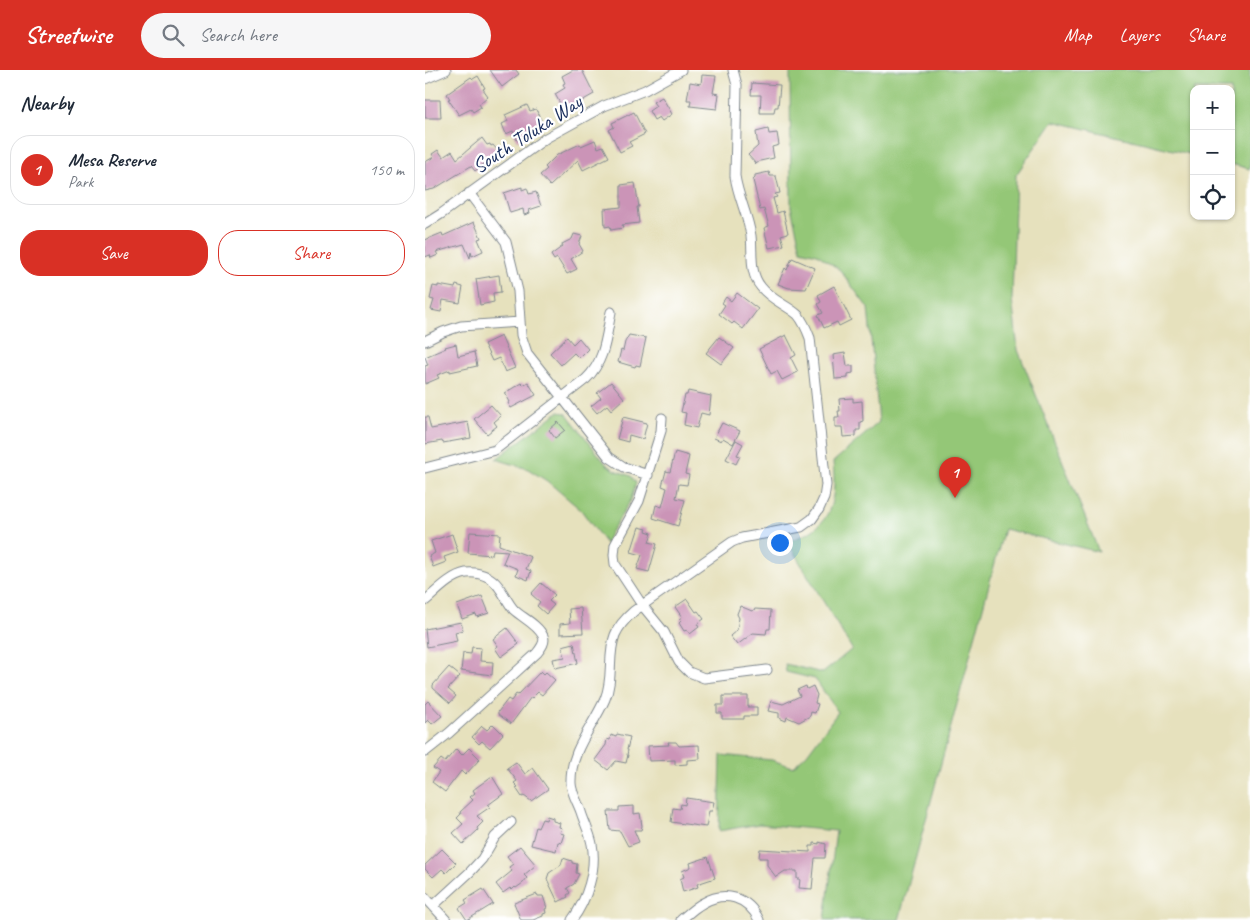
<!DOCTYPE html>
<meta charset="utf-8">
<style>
:root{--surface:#fff;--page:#f6f6f7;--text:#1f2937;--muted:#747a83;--line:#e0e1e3;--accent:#d93025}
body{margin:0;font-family:Caveat,sans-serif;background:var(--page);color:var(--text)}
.controls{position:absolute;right:15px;top:15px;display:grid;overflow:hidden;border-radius:10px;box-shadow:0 1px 4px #0004}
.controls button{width:45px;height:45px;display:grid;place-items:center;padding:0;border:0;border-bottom:1px solid var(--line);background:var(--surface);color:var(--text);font:25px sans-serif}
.you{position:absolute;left:354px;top:472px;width:18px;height:18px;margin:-12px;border:4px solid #fff;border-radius:50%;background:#1a73e8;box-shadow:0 0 0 8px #1a73e833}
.badge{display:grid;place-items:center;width:32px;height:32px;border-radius:50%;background:var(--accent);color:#fff;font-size:16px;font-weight:700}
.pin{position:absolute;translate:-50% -41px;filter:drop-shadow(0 1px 2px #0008)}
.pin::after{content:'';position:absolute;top:26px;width:18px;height:15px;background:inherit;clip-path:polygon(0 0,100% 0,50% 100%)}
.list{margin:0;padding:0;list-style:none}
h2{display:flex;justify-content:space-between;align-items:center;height:65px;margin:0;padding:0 20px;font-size:21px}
h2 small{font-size:16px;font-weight:400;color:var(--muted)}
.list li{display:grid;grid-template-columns:32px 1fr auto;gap:15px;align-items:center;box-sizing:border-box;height:70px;margin:0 10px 10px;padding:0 10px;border:1px solid var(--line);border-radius:20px}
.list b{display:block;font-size:19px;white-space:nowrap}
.list p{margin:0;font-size:16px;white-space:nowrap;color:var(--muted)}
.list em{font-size:16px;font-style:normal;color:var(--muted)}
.actions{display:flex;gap:10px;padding:15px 20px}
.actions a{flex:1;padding:11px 0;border:1px solid var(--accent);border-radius:20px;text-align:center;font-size:18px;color:var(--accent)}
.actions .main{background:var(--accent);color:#fff}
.icon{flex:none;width:28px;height:28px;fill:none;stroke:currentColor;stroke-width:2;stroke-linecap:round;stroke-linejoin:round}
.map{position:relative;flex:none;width:825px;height:850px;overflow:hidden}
header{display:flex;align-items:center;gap:30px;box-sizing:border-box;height:70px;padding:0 25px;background:var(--accent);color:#fff}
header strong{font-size:24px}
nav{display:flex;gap:28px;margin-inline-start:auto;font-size:18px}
.search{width:350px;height:45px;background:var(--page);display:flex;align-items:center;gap:12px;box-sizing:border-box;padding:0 18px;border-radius:28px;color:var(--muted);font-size:19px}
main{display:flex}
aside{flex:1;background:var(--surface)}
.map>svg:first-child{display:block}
.green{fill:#94c777;stroke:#587b6a}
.building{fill:#cb94b7}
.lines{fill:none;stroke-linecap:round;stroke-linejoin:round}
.minor-casing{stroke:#80888e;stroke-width:11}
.minor{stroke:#fff;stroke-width:9}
.labels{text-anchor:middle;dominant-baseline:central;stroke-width:4.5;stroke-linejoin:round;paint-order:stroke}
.street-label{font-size:21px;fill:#1b2f5e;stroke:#fff}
</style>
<header>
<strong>Streetwise</strong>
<div class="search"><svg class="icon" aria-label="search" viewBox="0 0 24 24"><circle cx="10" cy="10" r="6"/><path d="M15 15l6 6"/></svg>Search here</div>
<nav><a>Map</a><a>Layers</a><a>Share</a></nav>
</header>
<main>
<aside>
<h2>Nearby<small></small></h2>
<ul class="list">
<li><span class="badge">1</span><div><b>Mesa Reserve</b><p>Park</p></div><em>150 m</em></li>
</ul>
<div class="actions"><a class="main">Save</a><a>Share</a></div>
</aside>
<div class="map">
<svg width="825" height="850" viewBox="0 0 825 850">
<rect width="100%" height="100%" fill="#fff"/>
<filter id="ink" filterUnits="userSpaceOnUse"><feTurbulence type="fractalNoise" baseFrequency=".02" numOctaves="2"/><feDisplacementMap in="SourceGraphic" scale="10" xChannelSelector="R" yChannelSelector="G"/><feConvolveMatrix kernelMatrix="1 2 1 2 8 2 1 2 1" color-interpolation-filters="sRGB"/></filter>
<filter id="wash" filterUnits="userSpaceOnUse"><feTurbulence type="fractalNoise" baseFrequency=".0096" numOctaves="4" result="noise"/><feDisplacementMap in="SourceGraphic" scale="20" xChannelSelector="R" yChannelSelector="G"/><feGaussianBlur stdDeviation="1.12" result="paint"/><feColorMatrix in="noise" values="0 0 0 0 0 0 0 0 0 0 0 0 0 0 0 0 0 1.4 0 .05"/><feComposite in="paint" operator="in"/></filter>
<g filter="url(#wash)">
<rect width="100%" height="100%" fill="#e6e1bd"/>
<path class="green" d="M365,0H825V99L806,94V19H769V85L628,51L591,105L587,229L593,280L674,482L579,459L474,850H400L411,761L334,754L294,761L296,685L347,690L368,697L382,684L413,642L390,609L361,602L360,594L398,603L427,579L362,471C406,460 412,433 408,392L454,352L443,238L415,200L392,184L376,180L366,137Z
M133,342L141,343L181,394L190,400L206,406L211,413L206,430L184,465L181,474L156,440L122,411L103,399L71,389Z"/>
<g id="blocks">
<path class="building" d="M65,0H91L94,4L77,17Z
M148,0H157L169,24L139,41L130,24L140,18L138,14L140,13L137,6Z
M277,5L291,6L288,23L294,24L292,39L265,36L266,30H262L265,12L276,14Z
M53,6L60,18L58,19L63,26L54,34L56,37L48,42L46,39L34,45L23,29H25L22,24L46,7L48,9Z
M327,13L355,15L353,37H350L349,43H335L336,25H326Z
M237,27L247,44L237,51L234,47L229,50L224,41L231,36L228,32Z
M0,30H15L16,48H0Z
M102,35L105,41L111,39L116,50L113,52L115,55L103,61L105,65L92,70L88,61L81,64L77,54L83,51L80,45Z
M209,42L220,64L204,72L207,76L195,82L184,60L189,57L187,53Z
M343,59L344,64L352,63L354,75L347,77L349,88L335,91L331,94L323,85L333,76L331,62Z
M57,68L62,75L65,74L66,76L68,75L74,82L50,101L46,96L9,119L0,121V92L9,87L7,84L13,80L18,87L27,81L32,89Z
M170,70L173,78L178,76L184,87L158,100L153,90L125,116L115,105L122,99L120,97L132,85L155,74L156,76Z
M344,102L345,106H351L355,123L350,124L352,127L348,128L352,143L358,141L363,163L356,165L359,175L344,178L339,158L344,156L339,139L335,140L328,110L330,108V105Z
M210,113L214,137H212L214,153L197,155L198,158L186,160L185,156L180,157L179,139L196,137V115Z
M97,117V120L102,118L104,124L111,122L116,136L104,140L105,143L99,145L98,139L85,143L79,123Z
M49,152L56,168L53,169L58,181L47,186L46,181L45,188L39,174L11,182L13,185L6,188L5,185L0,187V170L17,163L18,166Z
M149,164L157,166L154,174L158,181L146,189L152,199L142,204L132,188L129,190L126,185L138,176L137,174L147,169Z
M367,188L390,198L381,219L364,218L353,214L360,198L362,200Z
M74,205L76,222L68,223L69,232L55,235L51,209Z
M13,215L30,218L31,215L38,217L35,233L18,230L16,242L6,240L9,230L5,229L8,216L13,217Z
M409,216L426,250L414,256L412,252L399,258L393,245L398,243L393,234L396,232L393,225Z
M312,223L333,239L318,259L309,252L307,254L294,244L300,235L297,233L301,227L306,231Z
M204,265L221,268L215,296L211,295L210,297L193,292L196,280L198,281L200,272Z
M361,265L371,285L366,288L373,302L357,310L352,301L346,304L334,279Z
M76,266L90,298L80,302L74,288L67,291L59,274Z
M142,267L148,274L154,268L163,279L154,288L149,283L136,295L125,283Z
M294,267L309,278L296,294L281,283Z
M31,274L33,286L49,282L52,296L25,302V300L12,305L14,308L0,314V296L3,295L0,287L21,278L20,277Z
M420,283L422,296H428V303L423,304V308L410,309L408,285Z
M103,312L111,325L86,338L83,333L85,332L80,323L96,313L98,315Z
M186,312L199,328L186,340L182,335L172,343L166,336L176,328L172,323Z
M263,321L286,326L284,345L276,343L272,358L259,355L261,343L256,342L260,325H262Z
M428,328V332L437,331L438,351L435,352V360H431V366L418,367L417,357H410V347H414L413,341H415L414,329Z
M66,335L76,346L69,352L72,356L62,364L49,349Z
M0,347H3L6,359L43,352L46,368L18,373L17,371L0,374Z
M198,347L222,353L218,369L204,365L203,372L192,369Z
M133,352L140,360L130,368L124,360Z
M297,353L315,361L308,374L298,368L296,371L289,368Z
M311,370L318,374L312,385L315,386L311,394L301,389Z
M250,382L264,386L260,404L264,405L262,415L254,414L251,428L260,430L253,456L228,448L231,435L237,437L242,418L237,416L241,401L245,402Z
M214,457L222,459L221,461L227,463L224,472L232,474L224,502L212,499L217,485L206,482Z
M45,462L75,464L74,475L106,487L101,499L106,501L103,510L91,505L93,499L78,493L83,481L68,480L67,485L43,483Z
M27,464L33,482L19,487L21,492L8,497L4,486L10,483L6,471Z
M116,513L130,525L124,531L129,535L121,544L112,536L115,532L106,524Z
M57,526L64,543L52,547L51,544L37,549L32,535Z
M262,529L271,542L273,541L279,549L272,554L274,557L265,564L262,560L259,561L254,553L256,551L254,549L257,547L250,537Z
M315,536L327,541L330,539L346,540L345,559H342L341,564L328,563L312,575L305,566L312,560L314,548L312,544Z
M156,538L158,563L135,564V554L145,553L144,539Z
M36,552L38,560L30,562L32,571L2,577L0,559Z
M82,558L94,574L76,587L70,578L73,576L68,569Z
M149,573L153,593L130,598L128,589L140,587L137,576Z
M47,577L56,578L55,591L68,592L67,605L36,601L38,583L46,584Z
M24,597L35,606L23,619L31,626L25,633L8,618V615Z
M116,601L119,604L121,602L130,610L117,625L113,622L107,628L106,627L86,654L73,644V642L83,629L86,631L91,624L93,625Z
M381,616L382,619L388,616L392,625L390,633L393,634L390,643L386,642L385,646L374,652L362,647L361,651L354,648V643L343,641L346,631L358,634L375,626L372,620Z
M298,626H323V637H332V646H319V649H297V643H292V635H298Z
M3,631L17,646L7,654L3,650L0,653V634Z
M68,654L78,664L65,678L57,671L54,674L47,667L57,656L62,660Z
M192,664L205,667L202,680H203L202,685H203L201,693L191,691L183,700L170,690L181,675L182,669L185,670L186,665L191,667Z
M243,672H251L254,676L274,675L275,689L262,690V694L250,695V690L224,691L223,676L244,675Z
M44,678L55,689L40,705L36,701L20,722L7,712L14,702L8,698L16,689L20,692L31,679L37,685Z
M91,692L100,704L108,698L123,719L106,731L99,726L97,727L91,718L93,717L89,713L92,711L82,698Z
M67,706L78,724L63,735L65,737L52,746L58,752L52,758L53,760L38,774L28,763L38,754L32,748L36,744L35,742L48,730L45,727L50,723L48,720Z
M261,728L289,732L287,741H284L281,757L246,752L248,738L255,739L256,734L260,735Z
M209,736V744L215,743L217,756L216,760H209L214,772L203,776L195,761L185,760L183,741H194V737Z
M122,746L128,748V751L135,753L134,757L137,758L135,763L139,764L136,773L133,772L131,781L106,775L111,757L113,758L117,749L121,750Z
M394,772L401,774L400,788H390L387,819L374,818L375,809H372V801H360L351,807L342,795V788H334L335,779L385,782V776H389V773L394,774Z
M95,776L111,795L99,805L102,808L98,813L91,818L90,817L87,820L85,818L78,823L71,814L87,801L84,797L88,794L82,786Z
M17,779L31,793L21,803L17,799L8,807L0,799V795Z
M283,787L290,808L272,814L273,817L258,822L255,809L259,807L257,801L266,797L265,793Z
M138,788L147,791V793L152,794L151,803L154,804L149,814L142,818L145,823L142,825L143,827L133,832L122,809L124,803L136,795Z
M58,819L68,834L42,850L34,838L42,833L40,830Z
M112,824L113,826H118L122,838L120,839L121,843L118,844V846L108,850H96L89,833Z"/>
</g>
</g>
<g filter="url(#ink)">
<use href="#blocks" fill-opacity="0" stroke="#80888e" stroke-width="1"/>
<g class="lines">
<defs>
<path id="minor" d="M0,9L21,0
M44,123L81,172L93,221L96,265L102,283L184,387L199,397L223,405
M0,154L16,144L121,68L179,36L220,20L256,0
M0,271L18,262L36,256L95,252
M237,348L236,361L214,431L190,475L189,485L190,494L217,535L239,562L254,592L264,602L279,608L342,600
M0,398L70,380L161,309C180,291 181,267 186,242
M0,531C11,522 25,506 41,503C48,502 57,504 63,507C76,514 80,530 89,540C98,548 113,555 118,566C121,572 116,578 112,583L24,663L0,682
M0,827L21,850
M8,836L45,802L57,789L70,767L86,752
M147,850C162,830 172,799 167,774C165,763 159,752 156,742C153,733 146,722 146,713C145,680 168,657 180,629C189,608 182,586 190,565C194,555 201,548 209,541L307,472L317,468L376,457L387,449L394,439L399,428L401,415L385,268C382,260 379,252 373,245C362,235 346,230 336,217C324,203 328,183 326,166C323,145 313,127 310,106L312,15L308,0
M256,850C263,844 270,837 278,833C300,820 323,827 334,850"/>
</defs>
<use href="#minor" class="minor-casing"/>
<use href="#minor" class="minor"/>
</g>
</g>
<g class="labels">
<g class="street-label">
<text transform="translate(102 64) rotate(-33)">South Toluka Way</text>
</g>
</g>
</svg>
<div class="controls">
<button>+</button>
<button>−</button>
<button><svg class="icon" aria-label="locate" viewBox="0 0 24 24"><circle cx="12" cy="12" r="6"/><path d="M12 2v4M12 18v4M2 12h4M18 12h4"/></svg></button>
</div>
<div class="you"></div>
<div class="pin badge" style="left:530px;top:428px">1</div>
</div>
</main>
